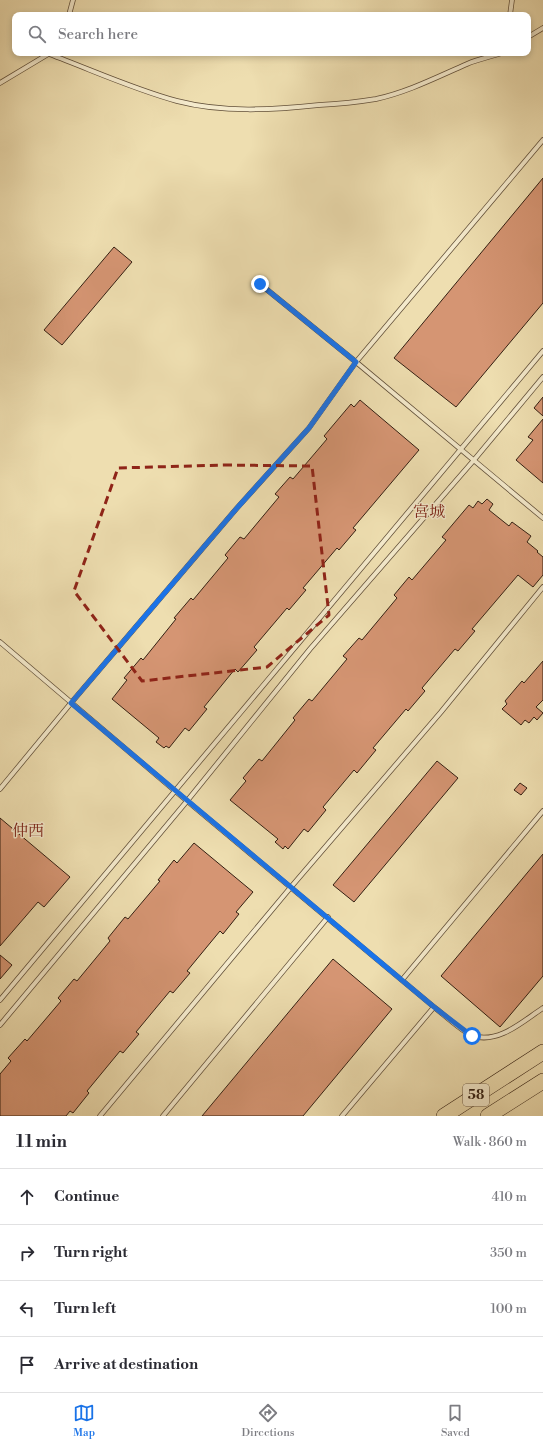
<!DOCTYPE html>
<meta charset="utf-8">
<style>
:root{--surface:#fff;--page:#f2f2f3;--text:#2b2b33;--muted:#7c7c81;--line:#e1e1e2;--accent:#1a73e8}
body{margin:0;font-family:"Libre Bodoni","Noto Serif JP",serif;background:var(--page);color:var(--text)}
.stop{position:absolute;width:12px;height:12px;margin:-9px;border:3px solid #1a73e8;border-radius:50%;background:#fff}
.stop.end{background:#1a73e8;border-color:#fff;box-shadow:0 1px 4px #0008}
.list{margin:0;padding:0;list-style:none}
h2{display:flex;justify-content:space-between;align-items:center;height:52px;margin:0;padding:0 16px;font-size:17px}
h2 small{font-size:13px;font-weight:400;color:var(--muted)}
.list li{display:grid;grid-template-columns:26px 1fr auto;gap:12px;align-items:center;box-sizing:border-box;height:56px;padding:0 16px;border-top:1px solid var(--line)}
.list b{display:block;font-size:15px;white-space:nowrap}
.list em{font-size:13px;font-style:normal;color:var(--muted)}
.icon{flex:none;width:22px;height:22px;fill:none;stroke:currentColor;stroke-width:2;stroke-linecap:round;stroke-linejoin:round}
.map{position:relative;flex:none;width:543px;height:1116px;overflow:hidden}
.search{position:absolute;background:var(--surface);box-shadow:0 2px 6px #0003;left:12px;right:12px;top:12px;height:44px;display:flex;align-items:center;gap:10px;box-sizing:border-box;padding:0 14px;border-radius:8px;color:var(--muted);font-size:15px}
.sheet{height:276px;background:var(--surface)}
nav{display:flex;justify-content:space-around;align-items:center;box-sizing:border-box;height:56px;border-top:1px solid var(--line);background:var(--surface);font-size:11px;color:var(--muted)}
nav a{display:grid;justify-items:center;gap:2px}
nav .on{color:var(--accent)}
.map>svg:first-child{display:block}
.building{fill:#d59573;stroke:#342013}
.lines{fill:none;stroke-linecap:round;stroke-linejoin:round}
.lane-casing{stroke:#62503a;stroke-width:5.5}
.highway-casing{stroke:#342013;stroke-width:16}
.lane{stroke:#f4eacc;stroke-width:4}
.highway{stroke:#eedeb0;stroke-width:15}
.route{stroke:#1a73e8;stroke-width:5}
.marked{fill:none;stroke:#8f2418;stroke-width:3;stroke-dasharray:8 5;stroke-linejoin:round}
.labels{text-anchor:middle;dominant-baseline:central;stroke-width:3;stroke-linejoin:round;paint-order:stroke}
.shield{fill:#f4eacc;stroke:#6e5d4a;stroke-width:1}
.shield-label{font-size:13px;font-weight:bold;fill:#342013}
.quarter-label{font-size:16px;fill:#7a1f14;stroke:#f4eacc}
</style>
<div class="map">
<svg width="543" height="1116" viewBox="0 0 543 1116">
<rect width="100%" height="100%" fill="#eedeb0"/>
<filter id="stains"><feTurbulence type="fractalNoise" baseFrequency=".005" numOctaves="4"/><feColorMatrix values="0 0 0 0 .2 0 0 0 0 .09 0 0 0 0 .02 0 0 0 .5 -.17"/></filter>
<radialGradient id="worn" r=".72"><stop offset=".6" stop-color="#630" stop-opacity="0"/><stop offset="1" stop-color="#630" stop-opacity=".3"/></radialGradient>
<path class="building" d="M543,178V303L456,407L394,358Z
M114,247L132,262L62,345L44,330Z
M543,397V416L534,408Z
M360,400L419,450L353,528L356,530L339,550L337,548L303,588L306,590L289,610L287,608L254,647L257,650L238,672L235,669L204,707L207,709L189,731L185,728L169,748L166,746L164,748L156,742L159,738L112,699L127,680L124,678L141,658L143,660L176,619L174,618L191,598L193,600L228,558L225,555L240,537L244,539L279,497L275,494L290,477L293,479L327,439L324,436L351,404L354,407Z
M543,419V483L516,460L533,440L528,437Z
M487,499L493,504L489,510L509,526L512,522L531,536L527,542L538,551L537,552L543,557V575L533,587L518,575L472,629L475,631L458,651L455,649L422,688L425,691L408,711L406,709L373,748L376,750L357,773L354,770L323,807L326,810L308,832L304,829L288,849L285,846L283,849L275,842L278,839L230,800L246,781L243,778L259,759L262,761L295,720L293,718L309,699L312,701L347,659L343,656L359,638L362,640L397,598L394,595L409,577L412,580L446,540L442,537L469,505L473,508L478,501L482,504Z
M543,661V700L536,707L543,713L537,720L534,717L529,723L525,720L521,725L502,709L507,704L505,701L522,681L524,683Z
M437,761L458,778L354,902L333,885Z
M520,783L527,788L521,795L514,790Z
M0,818L70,877L44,907L38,902L0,946Z
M194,843L253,892L236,912L239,914L223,934L220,931L187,971L190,973L173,993L170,991L136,1032L139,1034L123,1053L120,1051L87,1091L89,1093L73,1113L70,1111L66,1116H0V1074L11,1061L8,1058L25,1039L27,1041L61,1001L58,998L74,979L77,981L110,941L108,938L125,917L128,919L160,881L158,880L174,860L177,863Z
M543,854V976L500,1027L441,976Z
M0,955L12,965L0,979Z
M333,959L392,1009L303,1116H202Z"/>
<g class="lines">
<defs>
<path id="lane" d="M69,15L73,0
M510,15L512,0
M528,37L543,28
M49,54C92,70 133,89 177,101C223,113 273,110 319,105C338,104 358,102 376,99C408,92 437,77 467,64C478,59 490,57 502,53
M0,83L50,53
M260,284L356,362L543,518
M0,642L174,790L434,1007C442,1013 465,1034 473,1036C499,1044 523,1021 543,1008
M0,789L71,703L237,508L309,428L356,362L543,140
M402,980L543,811
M0,1000L543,351
M0,1025L187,801L310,649L474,460L543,377
M100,1116L291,887L441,712L543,587
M163,1116L328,917
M342,1116L434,1007"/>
<path id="highway" d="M444,1116L543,1052
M488,1116L543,1081"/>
</defs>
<use href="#lane" class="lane-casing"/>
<use href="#highway" class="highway-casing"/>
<use href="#lane" class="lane"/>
<use href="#highway" class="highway"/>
</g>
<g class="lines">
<path class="route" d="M260,284L356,362L309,428L237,508L71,703L434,1007L472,1036"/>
</g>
<path class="marked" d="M224,465L312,466L329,615L267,667L142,681L74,591L118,468Z"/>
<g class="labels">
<rect class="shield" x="463" y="1084" width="26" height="22" rx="3"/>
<g class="shield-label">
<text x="476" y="1095">58</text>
</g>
<g class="quarter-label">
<text x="429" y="512">宮城</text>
<text x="28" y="831">仲西</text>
</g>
</g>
<rect width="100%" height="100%" filter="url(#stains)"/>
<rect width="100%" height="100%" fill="url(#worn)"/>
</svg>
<div class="stop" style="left:472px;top:1036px"></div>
<div class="stop end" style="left:260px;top:284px"></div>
<div class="search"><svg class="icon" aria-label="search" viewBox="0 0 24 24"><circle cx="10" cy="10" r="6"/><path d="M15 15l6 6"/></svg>Search here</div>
</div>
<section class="sheet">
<h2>11 min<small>Walk · 860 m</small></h2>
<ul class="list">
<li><svg class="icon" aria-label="ahead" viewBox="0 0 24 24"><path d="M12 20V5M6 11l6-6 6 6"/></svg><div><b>Continue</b></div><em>410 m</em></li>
<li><svg class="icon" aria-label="right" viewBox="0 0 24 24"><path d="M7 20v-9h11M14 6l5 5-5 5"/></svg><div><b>Turn right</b></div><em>350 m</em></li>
<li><svg class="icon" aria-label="left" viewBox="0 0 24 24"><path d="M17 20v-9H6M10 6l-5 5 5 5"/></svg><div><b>Turn left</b></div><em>100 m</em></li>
<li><svg class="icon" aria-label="arrive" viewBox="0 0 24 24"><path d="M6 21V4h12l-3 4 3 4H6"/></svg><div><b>Arrive at destination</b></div></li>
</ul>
</section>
<nav>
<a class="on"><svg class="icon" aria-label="map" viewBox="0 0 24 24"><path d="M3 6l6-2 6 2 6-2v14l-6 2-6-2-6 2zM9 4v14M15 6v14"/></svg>Map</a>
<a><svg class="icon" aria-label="directions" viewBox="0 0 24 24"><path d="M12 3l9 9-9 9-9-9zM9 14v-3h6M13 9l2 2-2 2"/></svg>Directions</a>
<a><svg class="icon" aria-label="saved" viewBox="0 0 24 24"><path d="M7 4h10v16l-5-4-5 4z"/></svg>Saved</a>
</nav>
